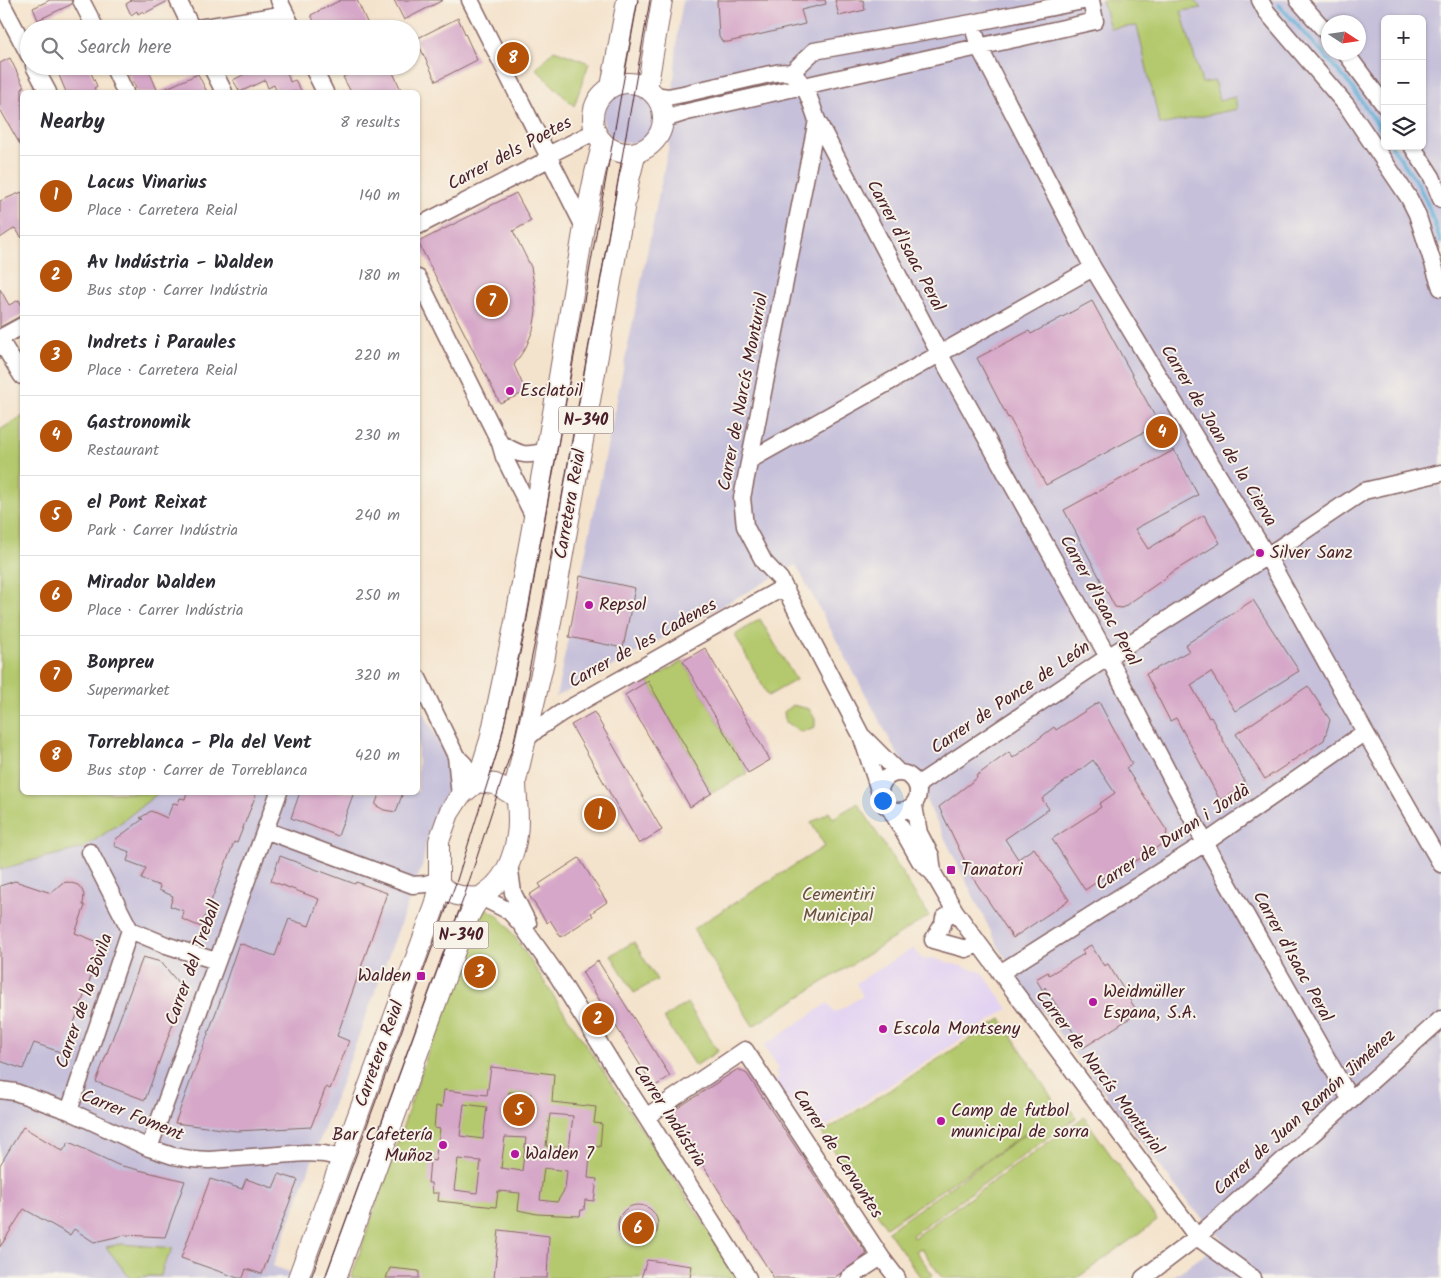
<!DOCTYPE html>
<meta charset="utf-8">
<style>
:root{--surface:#fff;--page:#f7f7f7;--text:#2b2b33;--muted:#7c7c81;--line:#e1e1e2;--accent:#b45309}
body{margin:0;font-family:Kalam,sans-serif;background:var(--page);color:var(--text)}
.controls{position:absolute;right:15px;top:15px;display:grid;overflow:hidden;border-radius:8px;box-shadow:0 1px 4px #0004}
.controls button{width:45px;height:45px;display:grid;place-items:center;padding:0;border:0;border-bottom:1px solid var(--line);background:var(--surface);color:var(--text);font:25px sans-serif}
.compass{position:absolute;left:1321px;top:15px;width:45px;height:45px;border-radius:50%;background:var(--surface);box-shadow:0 1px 4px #0004;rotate:102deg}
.you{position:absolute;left:882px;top:800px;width:18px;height:18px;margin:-12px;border:4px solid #fff;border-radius:50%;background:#1a73e8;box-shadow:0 0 0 8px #1a73e833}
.badge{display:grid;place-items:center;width:32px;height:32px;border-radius:50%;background:var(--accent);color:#fff;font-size:16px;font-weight:700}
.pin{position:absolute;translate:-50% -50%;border:2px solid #fff;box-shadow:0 1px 5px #0006}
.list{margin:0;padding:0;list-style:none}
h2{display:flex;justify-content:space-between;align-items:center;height:65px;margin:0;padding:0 20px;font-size:21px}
h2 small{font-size:16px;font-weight:400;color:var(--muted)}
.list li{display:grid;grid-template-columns:32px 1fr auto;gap:15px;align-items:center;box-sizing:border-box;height:80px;padding:0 20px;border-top:1px solid var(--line)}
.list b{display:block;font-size:19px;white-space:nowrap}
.list p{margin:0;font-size:16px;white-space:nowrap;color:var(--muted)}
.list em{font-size:16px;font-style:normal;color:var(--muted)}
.icon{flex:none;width:28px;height:28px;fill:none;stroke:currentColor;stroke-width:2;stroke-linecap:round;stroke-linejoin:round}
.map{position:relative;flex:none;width:1441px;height:1278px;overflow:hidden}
.search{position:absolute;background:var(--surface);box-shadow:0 1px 4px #0004;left:20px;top:20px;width:400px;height:55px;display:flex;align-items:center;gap:12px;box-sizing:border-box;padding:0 18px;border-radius:28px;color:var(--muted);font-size:19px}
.panel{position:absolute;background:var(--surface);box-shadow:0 1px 4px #0004;left:20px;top:90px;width:400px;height:705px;border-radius:8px}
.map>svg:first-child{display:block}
.built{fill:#e3d3f2}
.industrial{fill:#c6c0da;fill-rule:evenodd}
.green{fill:#b4c96d;stroke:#7f744c}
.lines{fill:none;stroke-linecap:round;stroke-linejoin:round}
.stream{stroke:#5aabd5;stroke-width:4}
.building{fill:#d6a7c8;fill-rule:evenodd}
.minor-casing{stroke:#866463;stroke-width:19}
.major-casing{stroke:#866463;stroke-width:22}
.minor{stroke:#fff;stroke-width:16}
.major{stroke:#fff;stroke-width:20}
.tram{stroke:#4a1f2b;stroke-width:1}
.poi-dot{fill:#b5179e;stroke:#f7f3e8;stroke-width:2}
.labels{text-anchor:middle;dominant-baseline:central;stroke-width:4;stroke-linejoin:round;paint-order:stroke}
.shield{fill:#f7f3e8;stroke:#7e5f64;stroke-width:1}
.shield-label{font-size:16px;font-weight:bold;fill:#4a1f2b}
.street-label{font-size:18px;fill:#4a1f2b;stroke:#f7f3e8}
.poi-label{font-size:18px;fill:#4a1f2b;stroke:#f7f3e8;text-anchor:start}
.park-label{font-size:18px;fill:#6a523f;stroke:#f7f3e8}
</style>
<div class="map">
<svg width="1441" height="1278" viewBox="0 0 1441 1278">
<rect width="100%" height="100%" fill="#f7f3e8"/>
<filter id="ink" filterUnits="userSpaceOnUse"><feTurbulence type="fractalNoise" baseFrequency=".02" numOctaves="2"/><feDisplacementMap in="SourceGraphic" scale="10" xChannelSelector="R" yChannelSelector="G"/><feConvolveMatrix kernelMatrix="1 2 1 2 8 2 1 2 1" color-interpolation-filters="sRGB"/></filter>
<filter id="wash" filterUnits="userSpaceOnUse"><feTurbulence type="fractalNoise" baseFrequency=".0096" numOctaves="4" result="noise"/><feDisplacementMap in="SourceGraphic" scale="20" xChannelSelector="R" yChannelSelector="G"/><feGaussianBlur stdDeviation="1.12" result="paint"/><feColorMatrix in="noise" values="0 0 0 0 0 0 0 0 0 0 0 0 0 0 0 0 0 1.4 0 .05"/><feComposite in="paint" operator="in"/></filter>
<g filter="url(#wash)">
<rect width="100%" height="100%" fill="#f4e3cc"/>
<path class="built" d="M913,948L922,959L932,958L982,972L1008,1009L814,1134L774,1081L779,1078L775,1072L779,1069L764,1046L828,1003L834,1013L863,996L856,983Z"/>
<path class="industrial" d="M683,0H1441V1278H1171L1224,1241L1188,1203L1023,986L998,946L918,784L897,753L796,565L556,697L669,145L678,29ZM1385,19H1422V146H1385ZM1328,22H1358V52H1328Z
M603 117a26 26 0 1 1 52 0a26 26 0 1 1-52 0Z
M418,701L444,752L450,773V781L445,796L436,810L430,827L426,843L423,863L273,1266L295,1274L293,1278H0V870L26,862L119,824L158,793L418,792Z"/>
<path class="green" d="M1102,0H1194L1201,8L1181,11L1202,83L1215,81L1219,101L1235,97L1237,109L1160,125L1137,26L1110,28Z
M554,50L589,63L574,106L536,69Z
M22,416V792L158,793L119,824L83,848L26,862L0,870V430Z
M760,619L796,680L768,696L735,635Z
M683,661L748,773L712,793L648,681Z
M792,705L809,709L815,719V727L801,732L785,721L784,712Z
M858,803L929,916L753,1026L693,929L825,846L811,823L829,812L833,818Z
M487,909L497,915L506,924L740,1278H351L470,930L476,916Z
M634,942L657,980L634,993L611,955Z
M687,1003L718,1051L695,1066L664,1018Z
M1001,1019L1059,1109L1067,1104L1076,1118L912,1235L913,1238L1084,1117L1157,1221L1077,1278H942L921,1248L916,1251L933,1275L929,1278H921L888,1231L1025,1134L886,1227L822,1133Z
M121,1244L173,1248L163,1267L161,1276H149L130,1278L106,1247Z"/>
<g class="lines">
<path class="stream" d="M1279,5L1348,82L1385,135
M1392,146L1418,184L1427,203L1441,242"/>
</g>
<g id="blocks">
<path class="building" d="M50,0H71L72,4L38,20L33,8Z
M130,0H168V1L145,13L143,11L138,14L137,11L131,15L126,4L131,1Z
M341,0H357L370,29H318L311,15Z
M394,0H443L404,20Z
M717,0H825L826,4L801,10L805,24L728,42H723L719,37Z
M835,0H863L865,10L839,16Z
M458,18L477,60L436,81L416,39Z
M10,58L24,87L22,89V148L0,109V63Z
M58,66H88L97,86L94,88L96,92H66L59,75L62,74Z
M125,66H147L158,92L198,74L207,92H138Z
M261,66H285L290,82L295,80L302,92H272L276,90L274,85L268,88L265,80L240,92L233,80Z
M364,66H390L402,92H351L343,77Z
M22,192V238L15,228L0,238V201Z
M516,193L531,221L513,231L531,267L535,290L536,312L533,330L526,347L514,365L526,392L500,403L418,242Z
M0,289L9,305L19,300L22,306V315L0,327Z
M1092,301L1159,424L1046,485L1009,417L1008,418L977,358L1029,331L1031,334Z
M1174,450L1198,495L1135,529L1148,549L1204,515L1220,543L1166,576L1167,577L1122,608L1115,607L1064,510Z
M580,576L635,588L623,648L569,637Z
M1253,600L1299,671L1235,711L1211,672L1191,685L1209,718L1211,717L1247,786L1220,800L1176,718L1170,721L1146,674L1189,651L1185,645Z
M705,648L770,760L748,773L683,661Z
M648,681L712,793L690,807L625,695Z
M1308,686L1330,720L1324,740L1265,779L1236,734Z
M1099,702L1132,764L1126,768L1167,831L1165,842L1136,861L1134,857L1085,890L1052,839L1101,807L1099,804L1115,793L1093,760L1042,799L1049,809L1005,839L1018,859L1034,848L1069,900L1013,938L973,878L939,807L977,778L976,776L1009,752L1013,758L1054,727L1056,730Z
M594,712L662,830L639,844L571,725Z
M187,792H257L237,843L234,842L201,927L182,919L184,911L170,906L173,896L159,890L160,886L141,879L146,868L127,861L130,852L114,846L116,839L143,819L140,818L151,811L167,818L173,803L178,804L180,798L185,799Z
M300,792H354L338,836L291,818Z
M380,792H403L396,812L384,810L375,805Z
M280,856L355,884L356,882L387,893L337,1036L349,1041L330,1089L326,1087L311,1127L237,1131L175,1123L226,985L225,984L239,943L275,956L289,919L309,926L319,899L271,881Z
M579,858L607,902L591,913L593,916L561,937L550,920L547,923L529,895L541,887L539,884Z
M15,881L51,893L62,883L68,882L78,885L82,890L84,895L83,905L85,906L75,933L103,944L63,1053L34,1043L23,1069L0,1061V886Z
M1091,945L1104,966L1108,964L1138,1013L1083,1048L1045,987L1043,991L1036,979L1048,972L1049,975L1084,954L1082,950Z
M143,957L161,962L185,991L145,1100L96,1082Z
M598,961L670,1076L654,1087L582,972Z
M491,1067L554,1074L552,1102L596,1107L594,1123L602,1124L600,1147L592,1146L590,1156L588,1178L597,1179L594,1201L585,1200L584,1210H581L580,1216L537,1214L518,1210L520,1193L498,1191L496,1207L438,1201L439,1193H432L431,1183H428L430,1160L435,1161L440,1129L434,1128L436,1106L442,1107L444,1090L487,1095ZM509,1092L531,1094L529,1116L507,1114ZM464,1104L487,1107L483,1139L460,1136ZM550,1114L573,1116L569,1148L546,1146ZM505,1137L526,1138L522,1171L501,1168ZM458,1159L481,1161L477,1193L454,1190ZM544,1168L567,1171L565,1189L557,1202L540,1200Z
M738,1069L747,1074L867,1254L834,1278H774L670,1113Z
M23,1127L63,1151L69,1142L118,1165L185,1181L165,1237L125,1235L94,1242L74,1229L70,1235L24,1209L0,1247V1165Z
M279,1174L298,1180L262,1274L246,1269L243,1278H238L181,1258L210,1179L242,1189L246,1179L273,1188Z
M618 1225a20 20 0 1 1 40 0a20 20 0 1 1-40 0Z
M499,1230L549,1236L547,1278H494Z
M647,1260L692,1266L690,1278H641Z
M390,1268L419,1271V1278H386Z"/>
</g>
</g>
<g filter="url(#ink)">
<use href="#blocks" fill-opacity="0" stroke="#866463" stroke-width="1"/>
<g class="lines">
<defs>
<path id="minor" d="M0,0L29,55
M81,0L96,29
M178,0L192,29
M279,0L293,29
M470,0L584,227
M1260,0L1266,11L1347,106L1409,198L1417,214L1441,288
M1298,0L1328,34
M972,23L979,47L1093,268L1267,556L1365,732L1441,864
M192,29L286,14
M1345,52L1385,106
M34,66L48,92
M113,66L125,92
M211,66L224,92
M312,66L325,92
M791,73L814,51L972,23L1088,0
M654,95L668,97L683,94L770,74C776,73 784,71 790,73C805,79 812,106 817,120L939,353L1108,657L1205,843L1350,1099
M662,120L687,112L1095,21L1091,0
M817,120L742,498L745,526L764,562L780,579L861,735L881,796
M1412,146L1432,177L1441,199
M418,226L543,162L548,155L596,131
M418,278L500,443L504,457L534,517
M0,338L22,326
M0,340L22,376
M500,443C520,455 524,457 546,451
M750,460L1093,268
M418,678L456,756L464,764L477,782
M863,737L898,772
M525,740L540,727L561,713L784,587
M456,756L460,796
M880 792a19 19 0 1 1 38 0a19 19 0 1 1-38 0Z
M917,785L1108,657L1267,556L1364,491L1441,473
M914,806L919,833L931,856L933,873
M891,810L920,861L933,873L955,911L979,944L1197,1237L1253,1278
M265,830L413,885L426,884L439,880
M509,863L513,893L528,923
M481,897L509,911L520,923L557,975L629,1091L646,1117L748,1278
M955,911L944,918L943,924L933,940L966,949L979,944
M130,930L166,945L216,961
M1000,973L1205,843L1365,732
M0,1090L15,1092L69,1111L149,1148L173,1156L191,1159L209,1160L306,1153L324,1154L342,1158
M69,1111L130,930L90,852
M646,1117L745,1050L881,1257L897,1278
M149,1148L279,792
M849,1278L881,1257
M1143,1278L1197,1237L1441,1019"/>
<path id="major" d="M593 118a35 35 0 1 1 70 0a35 35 0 1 1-70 0Z
M611,87L627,0
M647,89L662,0
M477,782L495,784L516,797
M440,885C452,896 465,899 481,897
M298,1278L435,906L440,885L439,880V841L449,813L460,796L477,782L490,740L515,622L553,413L584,227L595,173L603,142
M336,1278L460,937C466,924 471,907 482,896C486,892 492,889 496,884C508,872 515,851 517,835C520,817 516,799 516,781L544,661L629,180L636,152"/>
</defs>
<use href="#minor" class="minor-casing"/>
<use href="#major" class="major-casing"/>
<use href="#minor" class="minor"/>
<use href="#major" class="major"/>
<path class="tram" d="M311,1278L457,880L500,743L524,635L638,0
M325,1278L464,897L513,746L536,637L561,502L650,0"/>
</g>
</g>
<g class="poi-dot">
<circle cx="510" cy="391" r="5"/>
<circle cx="1260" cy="553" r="5"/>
<circle cx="589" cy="605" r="5"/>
<rect x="946" y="865" width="10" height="10" rx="2.5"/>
<rect x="416" y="971" width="10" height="10" rx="2.5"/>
<circle cx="1093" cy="1002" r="5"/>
<circle cx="883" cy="1029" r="5"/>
<circle cx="941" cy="1121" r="5"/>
<circle cx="443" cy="1145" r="5"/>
<circle cx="515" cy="1154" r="5"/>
</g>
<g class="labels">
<g class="shield">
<rect x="558.5" y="406.5" width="55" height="27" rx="4"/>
<rect x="433.5" y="921.5" width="55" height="27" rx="4"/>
</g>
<g class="shield-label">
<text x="586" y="420">N-340</text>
<text x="461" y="935">N-340</text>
</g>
<g class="street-label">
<text transform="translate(510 154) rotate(-28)">Carrer dels Poetes</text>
<text transform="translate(905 246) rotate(62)">Carrer d'Isaac Peral</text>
<text transform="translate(744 392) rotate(-79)">Carrer de Narcís Monturiol</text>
<text transform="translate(1218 436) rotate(59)">Carrer de Joan de la Cierva</text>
<text transform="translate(571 504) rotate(-80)">Carretera Reial</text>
<text transform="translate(1099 601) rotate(61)">Carrer d'Isaac Peral</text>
<text transform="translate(643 644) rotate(-29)">Carrer de les Cadenes</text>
<text transform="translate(1011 698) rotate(-34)">Carrer de Ponce de León</text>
<text transform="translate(1173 838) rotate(-33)">Carrer de Duran i Jordà</text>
<text transform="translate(1292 957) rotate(61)">Carrer d'Isaac Peral</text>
<text transform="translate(194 963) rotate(-70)">Carrer del Treball</text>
<text transform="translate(85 1001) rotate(-71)">Carrer de la Bòvila</text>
<text transform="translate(380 1054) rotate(-70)">Carretera Reial</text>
<text transform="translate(1099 1073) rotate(53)">Carrer de Narcís Monturiol</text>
<text transform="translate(1305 1113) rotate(-42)">Carrer de Juan Ramón Jiménez</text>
<text transform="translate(132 1116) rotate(22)">Carrer Foment</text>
<text transform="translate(669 1116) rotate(57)">Carrer Indústria</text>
<text transform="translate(837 1154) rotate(57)">Carrer de Cervantes</text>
</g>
<g class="poi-label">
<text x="520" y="391">Esclatoil</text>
<text x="1270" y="553">Silver Sanz</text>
<text x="599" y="605">Repsol</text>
<text x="961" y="870">Tanatori</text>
<text x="411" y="976" text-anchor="end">Walden</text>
<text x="1103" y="992">Weidmüller<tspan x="1103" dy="21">Espana, S.A.</tspan></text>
<text x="893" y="1029">Escola Montseny</text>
<text x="951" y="1111">Camp de futbol<tspan x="951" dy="21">municipal de sorra</tspan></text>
<text x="433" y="1135" text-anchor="end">Bar Cafetería<tspan x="433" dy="21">Muñoz</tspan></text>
<text x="525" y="1154">Walden 7</text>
</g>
<g class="park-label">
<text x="838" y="895">Cementiri<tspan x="838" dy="21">Municipal</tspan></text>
</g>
</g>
</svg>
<div class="controls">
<button>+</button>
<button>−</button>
<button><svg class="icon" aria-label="layers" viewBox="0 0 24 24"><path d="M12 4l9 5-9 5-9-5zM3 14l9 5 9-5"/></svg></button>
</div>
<svg class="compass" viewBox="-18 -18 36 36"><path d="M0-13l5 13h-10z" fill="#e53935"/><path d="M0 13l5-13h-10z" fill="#7c7c81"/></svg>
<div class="you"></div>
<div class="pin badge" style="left:600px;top:814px">1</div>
<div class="pin badge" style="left:598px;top:1019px">2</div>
<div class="pin badge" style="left:480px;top:972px">3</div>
<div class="pin badge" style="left:1162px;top:432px">4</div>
<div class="pin badge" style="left:519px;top:1110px">5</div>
<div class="pin badge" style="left:638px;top:1228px">6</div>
<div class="pin badge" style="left:492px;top:301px">7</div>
<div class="pin badge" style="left:513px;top:58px">8</div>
<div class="search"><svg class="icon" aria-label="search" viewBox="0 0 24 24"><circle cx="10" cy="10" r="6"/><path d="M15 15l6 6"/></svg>Search here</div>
<section class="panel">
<h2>Nearby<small>8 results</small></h2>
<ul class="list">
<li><span class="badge">1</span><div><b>Lacus Vinarius</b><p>Place · Carretera Reial</p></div><em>140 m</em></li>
<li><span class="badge">2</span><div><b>Av Indústria - Walden</b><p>Bus stop · Carrer Indústria</p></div><em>180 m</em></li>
<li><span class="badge">3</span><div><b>Indrets i Paraules</b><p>Place · Carretera Reial</p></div><em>220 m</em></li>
<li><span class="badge">4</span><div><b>Gastronomik</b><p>Restaurant</p></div><em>230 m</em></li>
<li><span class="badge">5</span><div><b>el Pont Reixat</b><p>Park · Carrer Indústria</p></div><em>240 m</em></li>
<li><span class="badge">6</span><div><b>Mirador Walden</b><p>Place · Carrer Indústria</p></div><em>250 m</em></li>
<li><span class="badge">7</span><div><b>Bonpreu</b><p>Supermarket</p></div><em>320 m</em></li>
<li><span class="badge">8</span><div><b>Torreblanca - Pla del Vent</b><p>Bus stop · Carrer de Torreblanca</p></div><em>420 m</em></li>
</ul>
</section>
</div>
